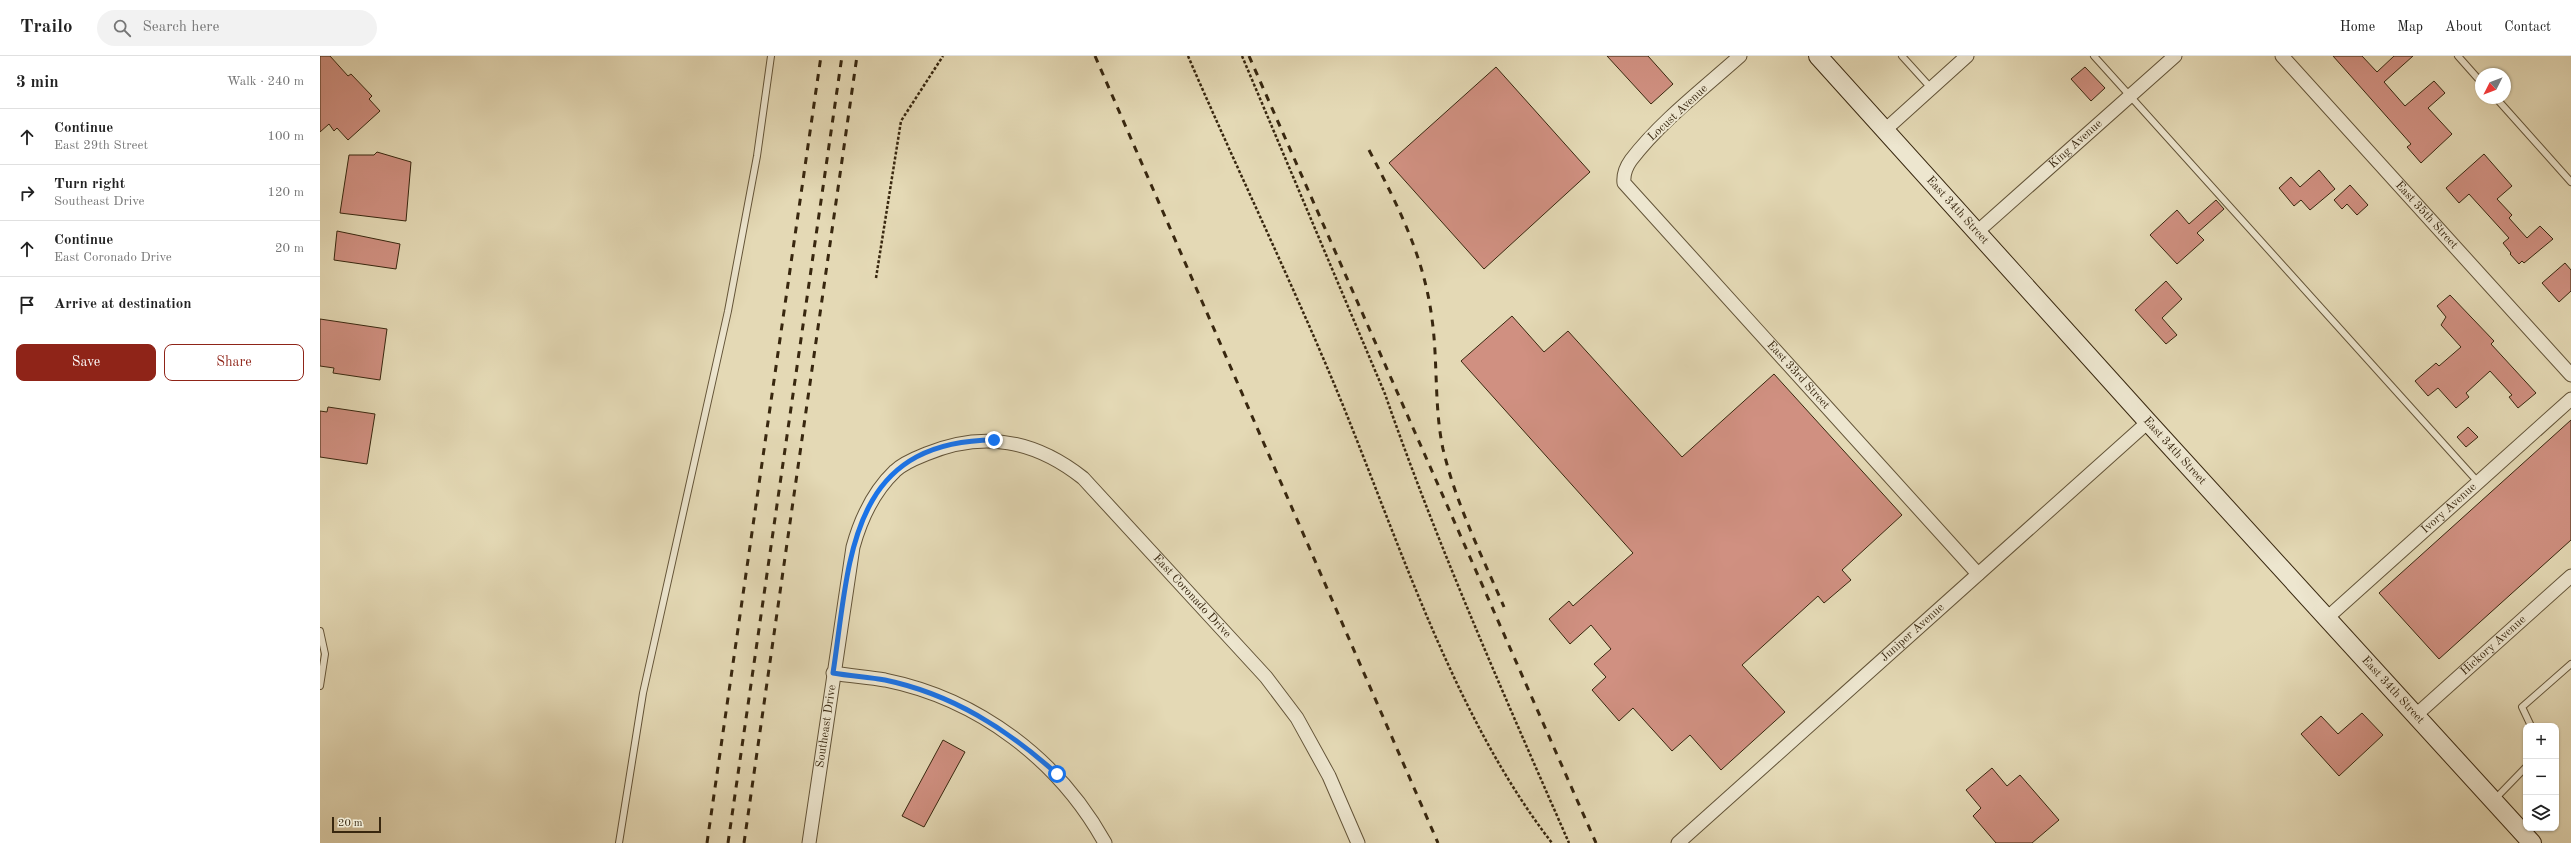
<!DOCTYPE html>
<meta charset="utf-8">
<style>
:root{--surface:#fff;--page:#f2f2f2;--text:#222;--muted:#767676;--line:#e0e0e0;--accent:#8f2418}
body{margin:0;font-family:"Old Standard TT",serif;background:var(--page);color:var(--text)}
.controls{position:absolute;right:12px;bottom:12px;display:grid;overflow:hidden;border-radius:8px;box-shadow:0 1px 3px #0004}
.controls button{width:36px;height:36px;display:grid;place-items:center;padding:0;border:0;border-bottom:1px solid var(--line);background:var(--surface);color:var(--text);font:20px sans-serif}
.compass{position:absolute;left:2155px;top:12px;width:36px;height:36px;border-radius:50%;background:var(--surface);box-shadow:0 1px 3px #0004;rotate:228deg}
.scale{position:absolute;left:12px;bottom:10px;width:49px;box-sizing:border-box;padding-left:4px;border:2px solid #38270f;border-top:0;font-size:11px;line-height:14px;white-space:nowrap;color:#38270f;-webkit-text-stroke:3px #ede6cf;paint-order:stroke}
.stop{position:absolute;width:12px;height:12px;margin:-9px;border:3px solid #1a73e8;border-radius:50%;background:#fff}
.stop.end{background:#1a73e8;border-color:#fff;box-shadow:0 1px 4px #0008}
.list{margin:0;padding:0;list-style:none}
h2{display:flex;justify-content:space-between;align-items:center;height:52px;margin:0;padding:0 16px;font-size:17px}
h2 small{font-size:13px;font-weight:400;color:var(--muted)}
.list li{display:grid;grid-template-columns:26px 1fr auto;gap:12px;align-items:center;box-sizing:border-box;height:56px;padding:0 16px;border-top:1px solid var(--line)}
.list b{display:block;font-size:15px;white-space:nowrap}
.list p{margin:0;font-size:13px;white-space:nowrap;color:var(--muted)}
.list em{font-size:13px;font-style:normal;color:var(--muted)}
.actions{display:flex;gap:8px;padding:12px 16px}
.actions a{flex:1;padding:9px 0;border:1px solid var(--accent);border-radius:8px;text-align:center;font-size:14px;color:var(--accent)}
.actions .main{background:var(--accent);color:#fff}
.icon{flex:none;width:22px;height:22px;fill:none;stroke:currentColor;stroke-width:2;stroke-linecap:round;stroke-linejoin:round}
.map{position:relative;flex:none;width:2251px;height:787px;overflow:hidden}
header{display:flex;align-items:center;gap:24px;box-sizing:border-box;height:56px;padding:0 20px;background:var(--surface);border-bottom:1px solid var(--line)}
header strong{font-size:19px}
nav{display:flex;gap:22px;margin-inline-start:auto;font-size:14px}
.search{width:280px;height:36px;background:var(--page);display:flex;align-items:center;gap:10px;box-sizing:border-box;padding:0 14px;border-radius:22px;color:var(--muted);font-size:15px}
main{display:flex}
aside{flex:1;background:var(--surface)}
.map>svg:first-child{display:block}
.building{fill:#d09081;stroke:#38270f}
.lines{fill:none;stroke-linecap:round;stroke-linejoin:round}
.service-casing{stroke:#635438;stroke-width:8}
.minor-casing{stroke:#635438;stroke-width:15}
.secondary-casing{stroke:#38270f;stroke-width:20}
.path{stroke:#38270f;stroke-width:2.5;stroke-dasharray:3 2;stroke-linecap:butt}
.service{stroke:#ede6cf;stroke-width:6}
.minor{stroke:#ede6cf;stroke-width:13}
.secondary{stroke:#ede6cf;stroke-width:18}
.rail{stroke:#38270f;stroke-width:3;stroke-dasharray:7 7;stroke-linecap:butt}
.route{stroke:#1a73e8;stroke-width:5}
.labels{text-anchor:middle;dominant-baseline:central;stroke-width:4;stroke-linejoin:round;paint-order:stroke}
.street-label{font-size:12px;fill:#38270f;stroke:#ede6cf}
</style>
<header>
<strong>Trailo</strong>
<div class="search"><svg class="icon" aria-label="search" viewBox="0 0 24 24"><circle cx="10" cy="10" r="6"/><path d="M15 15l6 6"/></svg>Search here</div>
<nav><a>Home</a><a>Map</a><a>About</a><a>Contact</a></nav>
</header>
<main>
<aside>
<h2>3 min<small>Walk · 240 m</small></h2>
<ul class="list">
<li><svg class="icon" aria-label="ahead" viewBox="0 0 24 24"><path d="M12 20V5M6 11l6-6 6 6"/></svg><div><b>Continue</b><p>East 29th Street</p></div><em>100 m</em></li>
<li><svg class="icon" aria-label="right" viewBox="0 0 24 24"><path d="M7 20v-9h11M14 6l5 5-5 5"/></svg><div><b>Turn right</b><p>Southeast Drive</p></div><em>120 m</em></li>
<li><svg class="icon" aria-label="ahead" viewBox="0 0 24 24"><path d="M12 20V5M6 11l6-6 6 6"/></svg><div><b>Continue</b><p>East Coronado Drive</p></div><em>20 m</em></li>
<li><svg class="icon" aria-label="arrive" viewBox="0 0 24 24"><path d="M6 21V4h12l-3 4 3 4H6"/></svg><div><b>Arrive at destination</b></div></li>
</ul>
<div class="actions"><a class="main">Save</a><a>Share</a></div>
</aside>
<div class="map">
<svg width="2251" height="787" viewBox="0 0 2251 787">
<rect width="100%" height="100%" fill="#e4d9b5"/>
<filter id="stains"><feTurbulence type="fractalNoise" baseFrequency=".005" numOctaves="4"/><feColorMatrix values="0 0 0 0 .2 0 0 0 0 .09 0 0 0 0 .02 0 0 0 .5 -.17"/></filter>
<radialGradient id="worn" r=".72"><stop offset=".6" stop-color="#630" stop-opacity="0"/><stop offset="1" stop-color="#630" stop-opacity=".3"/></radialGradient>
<path class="building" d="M0,0H10L28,20L31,18L52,40L49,43L60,55L28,84L17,72L14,75L9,68L0,76Z
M1287,0H1328L1353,28L1331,48Z
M2013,0H2042L2057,16L2074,0H2093L2064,26L2085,50L2114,25L2125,37L2108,52L2132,78L2101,107L2087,91L2091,88Z
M1176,11L1270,116L1164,213L1069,107Z
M1765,11L1785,32L1771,45L1751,23Z
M57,96L91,106L86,165L20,157L29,99H54Z
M2164,98L2192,130L2177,143L2192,159L2189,162L2207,182L2220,170L2233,183L2204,207L2202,205L2199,208L2190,198L2191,197L2183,187L2189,182L2149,138L2139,147L2126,132Z
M1999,114L2015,133L1990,154L1981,144L1974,150L1959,132L1971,121L1980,131Z
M2030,129L2048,149L2037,159L2027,148L2022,153L2014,144Z
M1896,144L1904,153L1877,177L1884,184L1857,208L1830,179L1857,154L1869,168Z
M17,175L80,188L76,213L14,204Z
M2245,207L2251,214V235L2239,246L2222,227Z
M1846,225L1862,243L1842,262L1857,279L1846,288L1815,254Z
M2130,239L2174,285L2171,288L2216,337L2198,352L2189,341L2192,339L2170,315L2146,337L2149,341L2136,352L2118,332L2108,340L2095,325L2116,307L2119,310L2141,291L2121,269L2126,261L2117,250Z
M1192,260L1224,296L1248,275L1362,401L1454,318L1582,459L1522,514L1531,524L1504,547L1498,540L1422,609L1465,656L1401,714L1370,679L1352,695L1313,652L1299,665L1272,634L1286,621L1274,608L1291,593L1271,569L1250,588L1229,563L1249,545L1253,550L1313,497L1141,305Z
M0,263L67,273L60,324L13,317L14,312L0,310Z
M8,351L55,358L47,408L0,401V355L7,356Z
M2251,364V484L2119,603L2059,537Z
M2148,371L2158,381L2146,391L2137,381Z
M2042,657L2063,679L2019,720L1981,678L2001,660L2018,678Z
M623,684L645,696L604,771L582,760Z
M1672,712L1687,730L1700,719L1739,764L1712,787H1676L1653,760L1661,752L1646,734Z"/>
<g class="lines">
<defs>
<path id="service" d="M1582,0L1611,32
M1774,0L2158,426
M2138,0L2161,26
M2176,42L2251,126
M0,575L5,598L0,630
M2211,670L2202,651L2251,608
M2175,743L2206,711
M299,787L323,637L408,255L437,100L451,0"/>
<g id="minor">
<path id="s1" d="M1420,0C1383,33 1341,65 1311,104C1306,111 1303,118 1304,127L1658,518"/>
<path id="s2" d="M1962,0L2251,319"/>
<path d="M1565,74L1647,0"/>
<path id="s3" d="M1657,176L1855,0"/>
<path id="s4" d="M2007,562L2251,343"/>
<path d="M513,617C530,620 548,621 565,624C659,643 739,704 785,787"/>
<path id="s5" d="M2096,659L2251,520"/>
<path id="s6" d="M489,787L533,491C541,462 553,436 575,415C583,407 596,402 606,398C664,374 715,384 763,422L946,621L977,662L1009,720L1038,787"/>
<path id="s7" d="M1358,787L1828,366"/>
</g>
<g id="secondary">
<path id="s8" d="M1498,0L1828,366L2212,787"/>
</g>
</defs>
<use href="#service" class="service-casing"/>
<use href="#minor" class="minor-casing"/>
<use href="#secondary" class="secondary-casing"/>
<path class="path" d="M868,0C918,116 974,230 1022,347C1081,492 1136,663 1232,787
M922,0L1065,338C1118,491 1184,639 1249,787
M556,222L581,65L623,0"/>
<use href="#service" class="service"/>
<use href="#minor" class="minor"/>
<use href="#secondary" class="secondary"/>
<path class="rail" d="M775,0L1118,787
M929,0L1276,787
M1049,94C1078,150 1104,200 1112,263C1118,306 1114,351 1123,393C1136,448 1162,500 1184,551
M387,787L501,0
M408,787L522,0
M424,787L537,0"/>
</g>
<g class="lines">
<path class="route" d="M674,384C527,385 530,506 513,617C530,620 548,621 565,624C632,638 687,673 737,718"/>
</g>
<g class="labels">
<g class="street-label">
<text transform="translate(1358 57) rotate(-43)">Locust Avenue</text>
<text stroke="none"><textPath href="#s3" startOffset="132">King Avenue</textPath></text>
<text stroke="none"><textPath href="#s8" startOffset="208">East 34th Street</textPath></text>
<text stroke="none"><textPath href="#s2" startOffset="215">East 35th Street</textPath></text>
<text stroke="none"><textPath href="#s1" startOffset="435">East 33rd Street</textPath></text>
<text stroke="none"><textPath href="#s8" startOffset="532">East 34th Street</textPath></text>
<text stroke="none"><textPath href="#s4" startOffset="164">Ivory Avenue</textPath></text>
<text stroke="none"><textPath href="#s6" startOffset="751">East Coronado Drive</textPath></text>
<text stroke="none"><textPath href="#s7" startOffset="315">Juniper Avenue</textPath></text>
<text stroke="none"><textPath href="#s5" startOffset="104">Hickory Avenue</textPath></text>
<text stroke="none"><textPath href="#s8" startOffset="856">East 34th Street</textPath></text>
<text stroke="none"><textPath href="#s6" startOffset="118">Southeast Drive</textPath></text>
</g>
</g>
<rect width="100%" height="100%" filter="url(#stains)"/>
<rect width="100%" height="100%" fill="url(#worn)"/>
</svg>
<div class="controls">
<button>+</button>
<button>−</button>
<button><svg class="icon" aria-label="layers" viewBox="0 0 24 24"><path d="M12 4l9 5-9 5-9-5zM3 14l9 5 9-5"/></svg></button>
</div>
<svg class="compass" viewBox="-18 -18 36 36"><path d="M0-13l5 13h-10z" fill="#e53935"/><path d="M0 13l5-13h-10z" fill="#767676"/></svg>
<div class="scale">20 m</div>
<div class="stop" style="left:737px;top:718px"></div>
<div class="stop end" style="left:674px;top:384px"></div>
</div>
</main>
